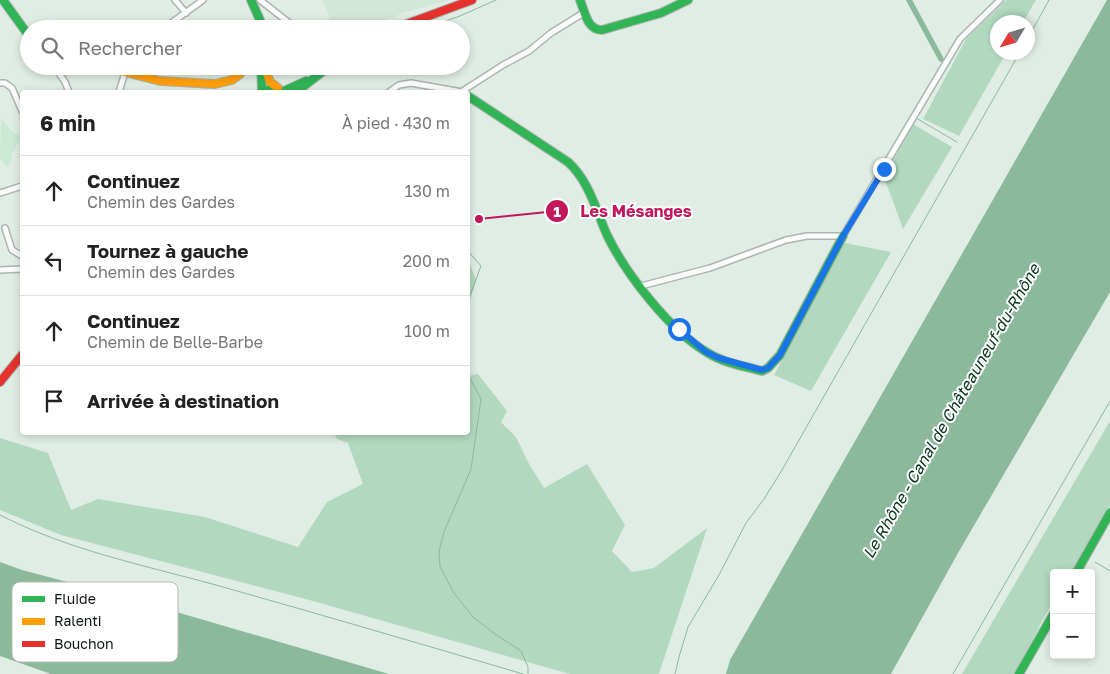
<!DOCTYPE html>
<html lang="fr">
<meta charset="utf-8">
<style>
:root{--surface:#fff;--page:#f2f2f2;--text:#222;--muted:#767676;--line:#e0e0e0}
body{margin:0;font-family:"Golos Text",sans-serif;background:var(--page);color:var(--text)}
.controls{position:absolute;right:15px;bottom:15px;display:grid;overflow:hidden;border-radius:5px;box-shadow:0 2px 8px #0003}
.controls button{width:45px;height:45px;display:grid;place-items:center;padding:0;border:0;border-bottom:1px solid var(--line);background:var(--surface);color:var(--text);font:25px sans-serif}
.compass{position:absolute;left:990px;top:15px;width:45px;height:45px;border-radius:50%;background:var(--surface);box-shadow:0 2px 8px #0003;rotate:232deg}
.stop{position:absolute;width:15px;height:15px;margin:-11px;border:4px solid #1a73e8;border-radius:50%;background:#fff}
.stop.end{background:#1a73e8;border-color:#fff;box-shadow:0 1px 5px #0008}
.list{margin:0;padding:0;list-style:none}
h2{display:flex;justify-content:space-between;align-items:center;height:65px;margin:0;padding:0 20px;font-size:21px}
h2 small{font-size:16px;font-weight:400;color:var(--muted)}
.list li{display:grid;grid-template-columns:32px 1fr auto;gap:15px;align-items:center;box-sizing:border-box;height:70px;padding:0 20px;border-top:1px solid var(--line)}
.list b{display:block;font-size:19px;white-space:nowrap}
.list p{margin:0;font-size:16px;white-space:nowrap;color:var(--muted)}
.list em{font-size:16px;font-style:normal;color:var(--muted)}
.icon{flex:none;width:28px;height:28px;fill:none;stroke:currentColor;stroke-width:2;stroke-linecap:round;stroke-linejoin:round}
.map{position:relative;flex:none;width:1110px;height:674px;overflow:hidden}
.search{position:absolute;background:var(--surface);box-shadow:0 2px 8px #0003;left:20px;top:20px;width:450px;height:55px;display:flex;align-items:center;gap:12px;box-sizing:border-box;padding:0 18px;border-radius:28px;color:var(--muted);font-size:19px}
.panel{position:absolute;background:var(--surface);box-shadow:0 2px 8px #0003;left:20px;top:90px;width:450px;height:345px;border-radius:5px}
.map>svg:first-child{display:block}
.built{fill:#d1e7d8}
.green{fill:#cce9d5}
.forest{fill:#b2d9c0}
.water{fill:#8cb99c}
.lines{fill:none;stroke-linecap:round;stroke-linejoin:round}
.stream{stroke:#8cb99c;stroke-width:1}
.canal{stroke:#8cb99c;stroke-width:5.5}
.street-casing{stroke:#acb5af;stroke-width:8}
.fast-casing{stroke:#acb5af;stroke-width:10}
.slow-casing{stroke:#acb5af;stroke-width:10}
.jam-casing{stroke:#acb5af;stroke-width:10}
.street{stroke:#fafcfb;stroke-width:5}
.fast{stroke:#30b455;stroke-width:8}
.slow{stroke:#ff9f0a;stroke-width:8}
.jam{stroke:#e5322d;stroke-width:8}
.route{stroke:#1a73e8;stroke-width:6}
.labels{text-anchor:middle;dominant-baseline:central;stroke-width:4;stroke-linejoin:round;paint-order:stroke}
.water-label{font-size:16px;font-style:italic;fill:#03351c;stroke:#fff}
.key{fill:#fff;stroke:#b6b8b7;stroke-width:1}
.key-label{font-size:14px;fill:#0c140f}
.leader{fill:none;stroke:#c2185b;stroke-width:2}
.callout-dot{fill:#c2185b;stroke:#fff;stroke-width:2}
.mark-label{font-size:15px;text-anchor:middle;font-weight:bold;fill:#fff}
.callout-label{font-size:16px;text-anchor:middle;font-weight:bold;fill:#c2185b;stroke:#fff;stroke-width:4;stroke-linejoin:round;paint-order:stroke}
</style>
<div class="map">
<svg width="1110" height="674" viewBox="0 0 1110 674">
<rect width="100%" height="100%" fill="#e0ede4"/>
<path class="built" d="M323,0H449L406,12L365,29H333Z"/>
<path class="green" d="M1,119L14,133L22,137L12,153L11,163L7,167L0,159Z"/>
<path class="forest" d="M1006,0H1036L1023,22H998V52L1006,53L959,136L923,119L966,39Z
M913,124L952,147L903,229L884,177Z
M845,243L891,252L811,391L774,375Z
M468,259L476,280L468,308Z
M478,374L507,411L501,422L516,437L529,464L544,488L587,464L625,525L612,551L632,572L654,568L707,528L659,674H570L313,601L61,535L0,510V438L48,453L71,510L98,499L205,517L298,547L327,502L363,484L348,443L337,439L334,433L468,432V376Z
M1110,421V506L1071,573H1054V601L1042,621L1016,674H962Z"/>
<path class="water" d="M1107,0H1110V292L958,553L891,674H726L730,660Z
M0,562L22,570L132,599L389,674H51L0,656Z"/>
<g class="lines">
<path class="stream" d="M422,29L460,16L496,0
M1028,38L1049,0
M946,68L916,118L957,142
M468,251L481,266L468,301
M468,375L481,399L471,469L444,532L439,551L440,567L454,593L473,617L495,634L521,651L528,667V674
M0,515C68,550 143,565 216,585C319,614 421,644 523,674
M1095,562L1110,571
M675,674L679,657L688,627L719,575L746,523L764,499L782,470L1020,52
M953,674L1110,401"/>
<path class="canal" d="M909,0L941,59"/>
<defs>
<path id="street" d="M175,0L186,13
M260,0L297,29
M167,26L203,0
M122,29L129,26L133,29
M254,29L260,21
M54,66L65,82L69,92
M0,83H5L12,88L22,111
M119,92L127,66
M389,92L399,85L411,83L462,92
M461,92L503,65L529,51L551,33L585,12
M0,193L22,186
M5,228L12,250L22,256
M0,270L22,269
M641,286L710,268L786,240L807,236H843L960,39L1000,0"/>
<path id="fast" d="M3,0L29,36
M251,0L264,29
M580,0C585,12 587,30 602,30L661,13L688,0
M261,66L262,91
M284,91L306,81
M261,92L273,88L285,92
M296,92L330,66
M468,96L568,162C589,181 596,210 607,235C626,274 670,331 708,353C724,363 744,366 762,371L768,368L780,355L843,236
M1076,573L1110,513
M1019,674L1054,613"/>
<path id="slow" d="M264,66L270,82L278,88
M125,72L160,81L215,84L232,80L240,74L244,66"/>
<path id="jam" d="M393,29L472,0
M0,382L22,355"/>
</defs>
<use href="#street" class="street-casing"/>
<use href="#fast" class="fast-casing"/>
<use href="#slow" class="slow-casing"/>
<use href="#jam" class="jam-casing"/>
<use href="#street" class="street"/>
<use href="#fast" class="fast"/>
<use href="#slow" class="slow"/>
<use href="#jam" class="jam"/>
</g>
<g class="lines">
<path class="route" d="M679,329L706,352L719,358L762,370L768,368L780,355L843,236L884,169"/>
</g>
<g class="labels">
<g class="water-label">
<text transform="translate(951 411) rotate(-60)">Le Rhône - Canal de Châteauneuf-du-Rhône</text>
</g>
</g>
<rect x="12" y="582" width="166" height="80" rx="8" class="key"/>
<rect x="22" y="596" width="23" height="6" fill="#30b455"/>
<rect x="22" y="618" width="23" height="7" fill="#ff9f0a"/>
<rect x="22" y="641" width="23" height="6" fill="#e5322d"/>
<g class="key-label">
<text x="54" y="604">Fluide</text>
<text x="54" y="626">Ralenti</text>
<text x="54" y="649">Bouchon</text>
</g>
<path class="leader" d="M479 219L557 211"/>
<g class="callout-dot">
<circle cx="479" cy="219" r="5"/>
<circle cx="557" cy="211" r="12"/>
</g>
<g class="mark-label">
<text x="557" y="217">1</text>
</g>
<g class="callout-label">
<text x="636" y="217">Les Mésanges</text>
</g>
</svg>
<div class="controls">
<button>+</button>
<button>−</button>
</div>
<svg class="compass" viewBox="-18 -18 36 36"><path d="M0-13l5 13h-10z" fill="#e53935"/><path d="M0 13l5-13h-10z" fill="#767676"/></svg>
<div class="stop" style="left:679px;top:329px"></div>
<div class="stop end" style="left:884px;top:169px"></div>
<div class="search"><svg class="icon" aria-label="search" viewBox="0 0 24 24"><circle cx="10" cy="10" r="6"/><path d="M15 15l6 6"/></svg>Rechercher</div>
<section class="panel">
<h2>6 min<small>À pied · 430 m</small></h2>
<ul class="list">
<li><svg class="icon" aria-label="ahead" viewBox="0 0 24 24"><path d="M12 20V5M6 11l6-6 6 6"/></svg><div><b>Continuez</b><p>Chemin des Gardes</p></div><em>130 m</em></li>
<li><svg class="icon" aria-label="left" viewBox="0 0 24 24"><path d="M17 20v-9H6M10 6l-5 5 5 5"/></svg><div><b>Tournez à gauche</b><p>Chemin des Gardes</p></div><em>200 m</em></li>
<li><svg class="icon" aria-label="ahead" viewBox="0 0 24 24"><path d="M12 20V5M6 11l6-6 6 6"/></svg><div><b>Continuez</b><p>Chemin de Belle-Barbe</p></div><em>100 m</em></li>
<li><svg class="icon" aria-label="arrive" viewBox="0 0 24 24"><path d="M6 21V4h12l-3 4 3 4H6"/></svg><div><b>Arrivée à destination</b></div></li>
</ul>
</section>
</div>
